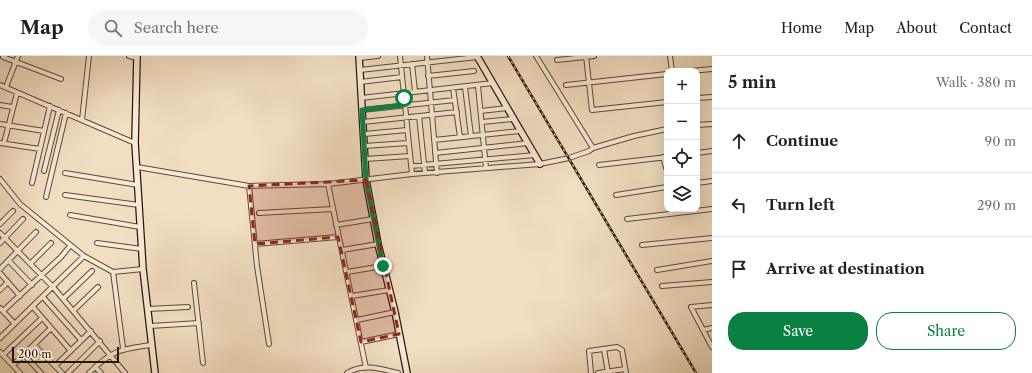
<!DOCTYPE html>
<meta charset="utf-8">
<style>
:root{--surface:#fff;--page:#f6f6f6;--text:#222;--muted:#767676;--line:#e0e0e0;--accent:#0b8043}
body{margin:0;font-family:"Libre Caslon Text",serif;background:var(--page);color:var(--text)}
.controls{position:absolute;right:12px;top:12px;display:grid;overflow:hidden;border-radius:8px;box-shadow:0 4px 16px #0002}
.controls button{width:36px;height:36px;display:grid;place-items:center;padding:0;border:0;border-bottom:1px solid var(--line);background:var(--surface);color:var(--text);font:20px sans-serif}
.scale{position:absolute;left:12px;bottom:10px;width:107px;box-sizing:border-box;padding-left:4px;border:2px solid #2b1707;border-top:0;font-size:11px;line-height:14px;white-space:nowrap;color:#2b1707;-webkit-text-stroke:3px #f7ead7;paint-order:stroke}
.stop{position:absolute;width:12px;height:12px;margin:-9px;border:3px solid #0b8043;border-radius:50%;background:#fff}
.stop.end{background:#0b8043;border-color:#fff;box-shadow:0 1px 4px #0008}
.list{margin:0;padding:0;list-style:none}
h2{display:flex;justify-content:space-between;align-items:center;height:52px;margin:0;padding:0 16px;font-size:17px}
h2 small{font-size:13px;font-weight:400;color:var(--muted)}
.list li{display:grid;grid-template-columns:26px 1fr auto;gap:12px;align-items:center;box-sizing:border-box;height:64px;padding:0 16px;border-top:1px solid var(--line)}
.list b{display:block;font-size:15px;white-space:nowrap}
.list em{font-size:13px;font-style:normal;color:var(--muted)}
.actions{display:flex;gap:8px;padding:12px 16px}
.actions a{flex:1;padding:9px 0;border:1px solid var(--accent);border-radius:16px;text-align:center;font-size:14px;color:var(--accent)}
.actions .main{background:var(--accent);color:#fff}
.icon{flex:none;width:22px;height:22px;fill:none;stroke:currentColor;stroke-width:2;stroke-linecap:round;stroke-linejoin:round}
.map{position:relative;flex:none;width:712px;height:317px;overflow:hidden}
header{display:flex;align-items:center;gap:24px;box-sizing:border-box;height:56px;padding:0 20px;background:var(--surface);border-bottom:1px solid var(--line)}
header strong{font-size:19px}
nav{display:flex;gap:22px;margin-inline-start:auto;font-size:14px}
.search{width:280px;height:36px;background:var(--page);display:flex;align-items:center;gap:10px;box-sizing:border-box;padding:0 14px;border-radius:22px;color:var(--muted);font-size:15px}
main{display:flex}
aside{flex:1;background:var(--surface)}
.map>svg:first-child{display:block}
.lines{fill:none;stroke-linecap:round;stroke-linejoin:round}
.street-casing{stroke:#5d4936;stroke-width:6}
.secondary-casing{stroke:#2b1707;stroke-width:8}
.street{stroke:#f7ead7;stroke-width:4}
.secondary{stroke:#f7ead7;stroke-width:5.5}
.rail-casing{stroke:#2b1707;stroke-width:2.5}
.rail{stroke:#f7ead7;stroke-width:1;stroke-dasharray:3;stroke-linecap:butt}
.route{stroke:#0b8043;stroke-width:5}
.marked{fill:#8f2418;fill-opacity:0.2;stroke:#8f2418;stroke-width:3;stroke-dasharray:8 5;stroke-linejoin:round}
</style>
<header>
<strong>Map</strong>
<div class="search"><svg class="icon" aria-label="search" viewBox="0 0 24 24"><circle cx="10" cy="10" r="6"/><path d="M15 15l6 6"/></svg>Search here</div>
<nav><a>Home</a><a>Map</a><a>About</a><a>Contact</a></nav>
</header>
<main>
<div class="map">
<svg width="712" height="317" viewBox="0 0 712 317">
<rect width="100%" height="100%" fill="#f2dfc2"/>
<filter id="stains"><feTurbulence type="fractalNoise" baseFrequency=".005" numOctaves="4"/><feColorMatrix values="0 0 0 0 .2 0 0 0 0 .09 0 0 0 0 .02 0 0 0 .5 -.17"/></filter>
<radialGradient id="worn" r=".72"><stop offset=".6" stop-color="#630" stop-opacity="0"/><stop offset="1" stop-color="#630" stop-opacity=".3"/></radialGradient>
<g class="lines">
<defs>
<path id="street" d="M129,0L137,2
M400,0L412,118
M427,0L437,117
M536,0L593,92L634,80L667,73
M586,0L592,54L667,46
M670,0L672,15
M3,1L61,23
M359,2L378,0
M557,4L594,0
M412,8L415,35
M360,14L477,1
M691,15L712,13
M428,20L474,15
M360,26L402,21
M0,29L135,87
M566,29L667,18
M478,30L486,112
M6,31L18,0
M465,31L471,80
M453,32L460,81
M361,42L493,27
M697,42L712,41
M0,49L12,51
M362,54L455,44
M481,55L507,52
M419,60L425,117
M82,64L89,0
M363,66L457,56
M482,66L513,63
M0,68L44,75
M697,69L712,68
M364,78L407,74
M434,84L520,75
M0,87L40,93
M4,87L17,37
M364,90L408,87
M435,97L528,87
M697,97L712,95
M663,101L667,115
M365,103L410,100
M599,109L667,101
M411,110L535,99
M137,111L249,130L328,128L412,118L540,108L569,102L589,95L593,92
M44,115L59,54
M65,117L138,129
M0,123L20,148L84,200L113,216L143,213
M32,127L50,50
M697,127L712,125
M328,128L366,312
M249,130L257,210L269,288
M65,139L139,149
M616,139L667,131
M46,141L66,57
M259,157L333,153
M70,159L140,171
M627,163L712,153
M0,168L13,155
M336,169L373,163
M0,177L53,231L125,317
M0,187L23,163
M97,187L142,193
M255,188L338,181
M642,189L712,182
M342,194L378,188
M9,205L32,229
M30,208L51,187
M0,213L36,176
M657,214L712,205
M113,216L123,292
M347,216L383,210
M0,217L20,240
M194,227L203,307
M662,230L712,226
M0,234L8,226
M352,240L389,234
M43,241L81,284
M64,242L92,215
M712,249L691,251L712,291
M33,251L71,295
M0,252L14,267
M148,253L188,251
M74,254L98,231
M3,255L61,201L70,190
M357,264L395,256
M150,270L199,267
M703,274L712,272
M0,282L84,200
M361,286L399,278
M34,289L62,317
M604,293L608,317
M0,296L20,317
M3,299L42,262
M24,299L41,317
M13,309L51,272
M55,310L91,275
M95,311L101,317
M68,317L100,285
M89,317C112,294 121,293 152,289
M347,317C364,307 381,313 398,317
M591,317L589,295L617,291L622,294L626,317
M598,317L625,313"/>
<path id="secondary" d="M137,0L135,87L143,213L155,317
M359,0L366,124L378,188L395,256L407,317
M477,0L540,108"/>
</defs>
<use href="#street" class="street-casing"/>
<use href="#secondary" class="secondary-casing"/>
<use href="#street" class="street"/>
<use href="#secondary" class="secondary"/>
<defs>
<path id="rail" d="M508,0L696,317"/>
</defs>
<use href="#rail" class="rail-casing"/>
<use href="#rail" class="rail"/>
</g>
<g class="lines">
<path class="route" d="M383,210L366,124L362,54L404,49V42"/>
</g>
<path class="marked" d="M366,124L399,278L361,286L338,181L255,188L249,130Z"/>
<rect width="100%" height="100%" filter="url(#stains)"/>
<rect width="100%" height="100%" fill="url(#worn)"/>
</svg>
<div class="controls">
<button>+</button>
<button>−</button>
<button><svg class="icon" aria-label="locate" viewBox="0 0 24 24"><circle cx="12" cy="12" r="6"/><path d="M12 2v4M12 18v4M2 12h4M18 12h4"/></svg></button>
<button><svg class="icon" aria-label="layers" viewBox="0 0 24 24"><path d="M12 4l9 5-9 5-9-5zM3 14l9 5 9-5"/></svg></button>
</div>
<div class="scale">200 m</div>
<div class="stop" style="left:404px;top:42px"></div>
<div class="stop end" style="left:383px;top:210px"></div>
</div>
<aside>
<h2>5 min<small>Walk · 380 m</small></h2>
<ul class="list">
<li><svg class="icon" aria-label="ahead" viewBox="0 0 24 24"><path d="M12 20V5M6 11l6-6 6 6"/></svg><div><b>Continue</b></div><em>90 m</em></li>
<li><svg class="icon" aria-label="left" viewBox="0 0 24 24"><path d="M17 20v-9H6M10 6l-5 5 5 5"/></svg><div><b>Turn left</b></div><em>290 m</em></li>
<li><svg class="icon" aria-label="arrive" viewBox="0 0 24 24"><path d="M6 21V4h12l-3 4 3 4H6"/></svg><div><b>Arrive at destination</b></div></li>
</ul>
<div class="actions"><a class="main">Save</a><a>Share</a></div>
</aside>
</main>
